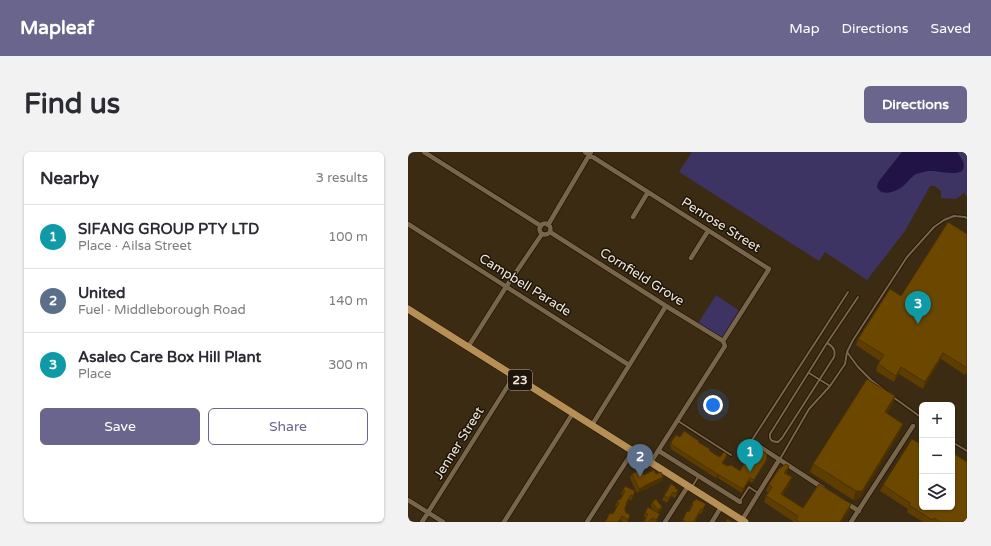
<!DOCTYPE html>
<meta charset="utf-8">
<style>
:root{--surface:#fff;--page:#f2f2f3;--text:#2b2b33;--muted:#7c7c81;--line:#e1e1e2;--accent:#6a658c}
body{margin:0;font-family:"Varela Round",sans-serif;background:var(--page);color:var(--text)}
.controls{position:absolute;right:12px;bottom:12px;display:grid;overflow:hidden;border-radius:6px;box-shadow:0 1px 3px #0004}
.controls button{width:36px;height:36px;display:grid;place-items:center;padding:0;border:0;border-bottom:1px solid var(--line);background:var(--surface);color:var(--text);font:20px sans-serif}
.you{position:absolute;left:305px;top:253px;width:14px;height:14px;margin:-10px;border:3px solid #fff;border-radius:50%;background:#1a73e8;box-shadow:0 0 0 6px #1a73e833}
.badge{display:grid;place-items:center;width:26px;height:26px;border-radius:50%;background:var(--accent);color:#fff;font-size:13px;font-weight:700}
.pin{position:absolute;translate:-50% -33px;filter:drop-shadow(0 1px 2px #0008)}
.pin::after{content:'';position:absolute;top:21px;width:14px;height:12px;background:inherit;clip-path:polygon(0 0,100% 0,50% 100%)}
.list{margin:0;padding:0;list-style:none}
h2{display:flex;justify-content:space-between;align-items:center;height:52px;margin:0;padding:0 16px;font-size:17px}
h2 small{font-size:13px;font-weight:400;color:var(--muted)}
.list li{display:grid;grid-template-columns:26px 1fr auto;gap:12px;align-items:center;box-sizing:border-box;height:64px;padding:0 16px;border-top:1px solid var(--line)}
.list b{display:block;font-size:15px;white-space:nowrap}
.list p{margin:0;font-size:13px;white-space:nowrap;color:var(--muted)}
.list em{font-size:13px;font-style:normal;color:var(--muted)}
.actions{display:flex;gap:8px;padding:12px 16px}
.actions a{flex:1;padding:9px 0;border:1px solid var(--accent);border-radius:6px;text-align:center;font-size:14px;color:var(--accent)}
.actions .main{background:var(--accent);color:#fff}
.icon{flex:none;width:22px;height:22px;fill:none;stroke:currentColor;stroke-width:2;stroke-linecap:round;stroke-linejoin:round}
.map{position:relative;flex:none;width:559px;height:370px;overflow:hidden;border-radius:6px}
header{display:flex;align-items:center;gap:24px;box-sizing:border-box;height:56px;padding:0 20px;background:var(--accent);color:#fff}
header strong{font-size:19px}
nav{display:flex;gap:22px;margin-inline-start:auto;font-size:14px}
.intro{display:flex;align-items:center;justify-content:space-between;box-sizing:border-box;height:96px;padding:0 24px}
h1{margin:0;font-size:28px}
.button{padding:10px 18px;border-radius:6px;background:var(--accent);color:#fff;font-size:14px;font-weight:700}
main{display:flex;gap:24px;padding:0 24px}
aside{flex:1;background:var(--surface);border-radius:6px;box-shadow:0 1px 3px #0004}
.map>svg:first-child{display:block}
.green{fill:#3d3464}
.water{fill:#211346}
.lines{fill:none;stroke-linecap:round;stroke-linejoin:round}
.lane-casing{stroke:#221300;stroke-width:3.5}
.street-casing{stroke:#221300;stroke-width:6}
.primary-casing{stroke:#221300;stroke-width:8}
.lane{stroke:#78664c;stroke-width:2}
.street{stroke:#78664c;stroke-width:4.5}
.primary{stroke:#b68f56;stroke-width:7}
.wall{fill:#5d3d00}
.shaded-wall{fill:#4c3200}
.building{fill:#6c4700;stroke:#4c3200}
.labels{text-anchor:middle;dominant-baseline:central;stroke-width:3;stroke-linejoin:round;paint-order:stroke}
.shield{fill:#1d150b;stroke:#b2a89a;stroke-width:1}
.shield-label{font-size:12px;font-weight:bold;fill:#f2e7d8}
.street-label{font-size:13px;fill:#f2e7d8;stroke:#1d150b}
</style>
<header>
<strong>Mapleaf</strong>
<nav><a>Map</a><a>Directions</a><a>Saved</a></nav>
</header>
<div class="intro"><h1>Find us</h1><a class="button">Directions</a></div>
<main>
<aside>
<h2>Nearby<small>3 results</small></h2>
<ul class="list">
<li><span class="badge" style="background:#0f9aa8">1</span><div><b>SIFANG GROUP PTY LTD</b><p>Place · Ailsa Street</p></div><em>100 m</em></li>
<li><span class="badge" style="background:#5c6f8a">2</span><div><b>United</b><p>Fuel · Middleborough Road</p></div><em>140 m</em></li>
<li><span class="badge" style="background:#0f9aa8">3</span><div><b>Asaleo Care Box Hill Plant</b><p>Place</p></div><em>300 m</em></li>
</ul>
<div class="actions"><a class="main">Save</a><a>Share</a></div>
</aside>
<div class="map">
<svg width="559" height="370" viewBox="0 0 559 370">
<rect width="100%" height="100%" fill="#3c2b13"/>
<path class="green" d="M284,0H559V44L557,43V40L548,47L533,46V39L527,34H522L497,79L459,128L417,100L411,109L271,20Z
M308,143L333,160L315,189L289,173Z"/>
<path class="water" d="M494,0H549C553,5 559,14 554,19C547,24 529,18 520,19C516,20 511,21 508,22C502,26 499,31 494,35C489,39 476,44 471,38C468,35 469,33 471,29Z"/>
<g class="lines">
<defs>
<path id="lane" d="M419,191C425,194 428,198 426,205L374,286L370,290C364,290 361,288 362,282Z
M419,191L450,145
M439,200L450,215L463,228L479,240
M401,221L422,234
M485,245L514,266
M270,269L323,303
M344,288L440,140
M544,290L559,299
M372,307L401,257L422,234L437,212L439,200L445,188L499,105L526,75L536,68L546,64L557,65L559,66
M284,335L290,325
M332,349L341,335L350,341"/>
<path id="street" d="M16,0L133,74
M177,0L361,117L315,189
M225,65L240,40
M131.5 77a5.5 5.5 0 1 1 11 0a5.5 5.5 0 1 1-11 0Z
M0,72L221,213
M140,73L183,0
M142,80L258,154L315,189
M283,106L300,79
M60,195L98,135L134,82
M184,273L258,154
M343,289L415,336
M251,299L332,350
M243,310L317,194L315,189
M0,348L35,370
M438,351L451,359
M334,368L371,308
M14,370L106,224
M96,370L165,261
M179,370L225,299
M257,370L280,334
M304,370L313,355
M443,370L505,274"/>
<path id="primary" d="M0,157L337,370"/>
</defs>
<use href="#lane" class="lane-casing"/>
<use href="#street" class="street-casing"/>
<use href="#primary" class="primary-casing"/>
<use href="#lane" class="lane"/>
<use href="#street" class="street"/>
<use href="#primary" class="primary"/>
</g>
<path class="wall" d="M559,82V220L557,223L533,207L515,237L491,222L486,230L468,219L470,212L472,209L448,193L450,187Z
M487,244L484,253L479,261L492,280L451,347L445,348L402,320L405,312Z
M272,285L291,290L301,299L312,305L319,303L318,306L315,311L319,314L332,319L358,310L344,331L341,329L334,341L310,326H308L263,297L262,293L263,290Z
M381,314L378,321L384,325L382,332L375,343L395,356L441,359L433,370H386L356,350L358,344L360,340L358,339L361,332Z
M224,322L236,323L248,322L255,325L254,329L229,341L222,326Z
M475,333L559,370H515L499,360L500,357L472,339Z
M267,336L269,342L267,346L263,344L259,351L254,348L256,344Z
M215,338L227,339L223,349L221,347L217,358V360L222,363L221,367L219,370H215L212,368L211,370H197L202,361L205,362L209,355L207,354L209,350L212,348L215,343L213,342Z
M244,350L254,355L253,359L250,361V366L248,370H234H236L238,366L236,365L237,361L246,359L243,354Z
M284,352L296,356L293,362H291L287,370H274L277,363L281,360L283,357L282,356Z"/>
<path class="shaded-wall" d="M535,201L533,207L515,237L517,230Z
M493,215L491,222L486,230L488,224Z
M487,244L484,253L474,268L477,260Z
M495,272L492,280L451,347L445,348L448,339Z
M309,322L311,323L310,326H308Z
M255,325L254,329L236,337L238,333Z
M384,325L382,332L371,349L373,342Z
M342,326L341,329L334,341L335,337Z
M237,334L236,338L229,341L231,337Z
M443,352L441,359L433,370H432Z
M254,355L253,359L249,362L250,358Z"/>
<path class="building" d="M540,70L559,82V216L535,201L517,230L493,215L488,224L470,212L476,203L450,187L482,137L493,144Z
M459,227L487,244L477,260L495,272L454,339H448L405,312Z
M276,279L291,289L290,290L302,297L301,298L308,303L312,305L316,300L319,303L314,311L319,314L323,313L332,319L345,297L349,296L358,301L359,307L346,328L342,326L335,337L311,323L309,322L264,293L263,290L268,283L272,285Z
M504,287L514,293V355H544V302L545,301L559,310V370H532L526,366L524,368L501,353L502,351L475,333Z
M378,312L381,314L376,321L384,325L373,342L395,356L411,332L443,352L432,370H391L388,368L390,364L358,344L364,335L361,332L371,317Z
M233,317L236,323L246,318L248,322L253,320L255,325L238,333H237V334L231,337L224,322Z
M263,332L268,335L267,336L270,338L268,342L265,340L261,346L256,344Z
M217,334L227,339L225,344L223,343L218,351L219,352L216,357L218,358L217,360L222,363L220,368L214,364L210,370H197L202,361L205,362L211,351L209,350L211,347L212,348L217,339L215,338Z
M248,347L254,355L250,358L244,350Z
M288,347L298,352L294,358L293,357L286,369L287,370H277V369L275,368L277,363L279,359L281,360L285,353L284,352L286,348L287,349Z
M240,355L252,362L248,368L245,366L244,367H243L241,370H234V369L236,370L240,362L237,361Z
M319,367L324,370H318Z"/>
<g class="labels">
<rect class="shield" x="100" y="218" width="24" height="20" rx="3"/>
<g class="shield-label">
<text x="112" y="228">23</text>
</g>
<g class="street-label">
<text transform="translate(313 73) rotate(32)">Penrose Street</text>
<text transform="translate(234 125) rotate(32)">Cornfield Grove</text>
<text transform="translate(117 133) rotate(32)">Campbell Parade</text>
<text transform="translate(51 291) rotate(-58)">Jenner Street</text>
</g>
</g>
</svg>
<div class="controls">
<button>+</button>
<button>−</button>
<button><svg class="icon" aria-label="layers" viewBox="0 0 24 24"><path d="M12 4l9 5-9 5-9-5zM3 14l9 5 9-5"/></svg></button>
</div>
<div class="you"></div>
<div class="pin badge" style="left:342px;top:320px;background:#0f9aa8">1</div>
<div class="pin badge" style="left:232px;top:325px;background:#5c6f8a">2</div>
<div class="pin badge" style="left:510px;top:172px;background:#0f9aa8">3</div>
</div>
</main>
